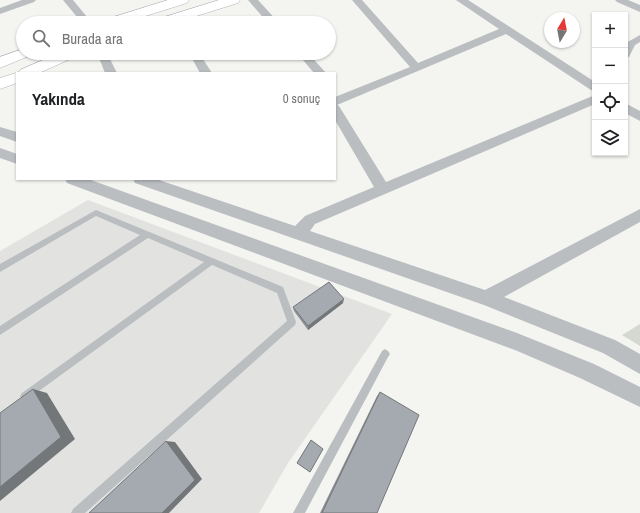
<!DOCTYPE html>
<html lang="tr">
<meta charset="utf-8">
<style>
:root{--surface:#fff;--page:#f2f2f2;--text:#202124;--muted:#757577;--line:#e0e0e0}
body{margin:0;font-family:"Archivo Narrow",sans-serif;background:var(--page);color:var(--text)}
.controls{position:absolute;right:12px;top:12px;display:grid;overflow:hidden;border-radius:0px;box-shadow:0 1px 3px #0004}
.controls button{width:36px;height:36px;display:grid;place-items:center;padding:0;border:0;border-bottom:1px solid var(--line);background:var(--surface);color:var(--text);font:20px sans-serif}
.compass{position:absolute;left:544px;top:12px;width:36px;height:36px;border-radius:50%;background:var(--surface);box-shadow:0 1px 3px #0004;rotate:10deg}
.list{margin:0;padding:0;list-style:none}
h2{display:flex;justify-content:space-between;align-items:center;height:52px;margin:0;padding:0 16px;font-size:17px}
h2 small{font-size:13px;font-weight:400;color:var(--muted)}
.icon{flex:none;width:22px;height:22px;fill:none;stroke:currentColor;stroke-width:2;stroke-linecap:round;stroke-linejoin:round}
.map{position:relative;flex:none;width:640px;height:513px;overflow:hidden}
.search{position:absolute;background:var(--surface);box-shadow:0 1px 3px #0004;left:16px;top:16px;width:320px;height:44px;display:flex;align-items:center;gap:10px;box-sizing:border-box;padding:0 14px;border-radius:22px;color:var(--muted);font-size:15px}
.panel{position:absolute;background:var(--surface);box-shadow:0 1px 3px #0004;left:16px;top:72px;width:320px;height:108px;border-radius:0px}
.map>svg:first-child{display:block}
.built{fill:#e2e3e1}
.green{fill:#d4d8d1}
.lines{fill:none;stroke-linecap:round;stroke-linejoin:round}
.primary-casing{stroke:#aeb2b5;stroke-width:1}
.lane{fill:#babec0;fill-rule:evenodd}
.street{fill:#babec0;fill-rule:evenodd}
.primary{fill:#fff;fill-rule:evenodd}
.wall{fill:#8d9296}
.shaded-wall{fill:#73777a}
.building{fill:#a4aaaf;stroke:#73777a}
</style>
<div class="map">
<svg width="640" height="513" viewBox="0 0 640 513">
<rect width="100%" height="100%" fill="#f4f4f1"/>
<path class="built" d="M88,200L392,314L288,463L259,513H0V251Z"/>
<path class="green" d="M640,324V346L622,335Z"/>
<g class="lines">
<defs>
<path id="primary" d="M168,0H189L187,3L123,23H102L104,20Z
M219,0H240L238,3L174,23H153L155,20Z
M23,49V53H32L29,56L0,68V57Z
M59,53H80L77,56L39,73H17V83L0,89V78L19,72L20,70Z"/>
</defs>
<use href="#primary" class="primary-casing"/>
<path class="lane" d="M96,210L283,287L296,322L295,325L85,513H71L73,509L287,321L277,293L212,265L28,399L25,401L22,399L20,396L22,393L204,262L148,238L0,335V326L140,235L96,216L0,272V264Z
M385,349L388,351L390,354L388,357L305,513H293L382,351Z"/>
<path class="street" d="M22,0H36L34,2L0,14V8Z
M63,0H73L92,23H82Z
M248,0H258L279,23H268Z
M352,0H362L418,63L499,29L456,0H468L595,82V91L591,90L506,34L337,105L339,106L386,182L595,95V104L315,224L310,231L485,290L640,209V222L504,297L615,340L640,354V374L603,353L484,305L135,183L133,179H156L295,226L305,216L374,187L335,120V97L410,67Z
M615,0H628L640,5V12L617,2Z
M640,35V42L635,45L629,57L625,58L626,43Z
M97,53H107L117,73H105Z
M189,53H199L212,73H200Z
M297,53H308L326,73H314Z
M625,103L640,111V121L625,113Z
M0,127L17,132V142L0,136Z
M0,148L17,154V164L0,158Z
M65,179H88L517,333L594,364L640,387V407L580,378L515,350L67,183Z"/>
<use href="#primary" class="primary"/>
</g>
<path class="wall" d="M343,303L308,330L294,311L293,307Z
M380,392L377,513H320L377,396Z"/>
<path class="shaded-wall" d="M344,299L343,303L308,330V326Z
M33,389L47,393L75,439L0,501V487Z
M166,441L175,442L202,479L169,513H162Z"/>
<path class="building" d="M329,282L344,299L308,326L293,307Z
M33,389L61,437L0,487V413Z
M380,392L419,415L377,513H322Z
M311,440L323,449L310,472L297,463Z
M166,441L195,480L162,513H89Z"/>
</svg>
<div class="controls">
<button>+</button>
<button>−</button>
<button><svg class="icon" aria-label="locate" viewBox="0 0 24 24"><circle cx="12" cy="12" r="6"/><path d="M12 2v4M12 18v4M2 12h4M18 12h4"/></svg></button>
<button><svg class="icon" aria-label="layers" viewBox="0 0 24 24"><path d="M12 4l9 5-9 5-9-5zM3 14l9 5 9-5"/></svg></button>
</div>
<svg class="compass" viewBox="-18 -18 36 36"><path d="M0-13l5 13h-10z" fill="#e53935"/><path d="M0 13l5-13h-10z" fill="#757577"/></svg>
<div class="search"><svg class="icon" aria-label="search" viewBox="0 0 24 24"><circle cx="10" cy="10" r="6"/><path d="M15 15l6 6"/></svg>Burada ara</div>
<section class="panel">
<h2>Yakında<small>0 sonuç</small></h2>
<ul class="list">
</ul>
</section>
</div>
